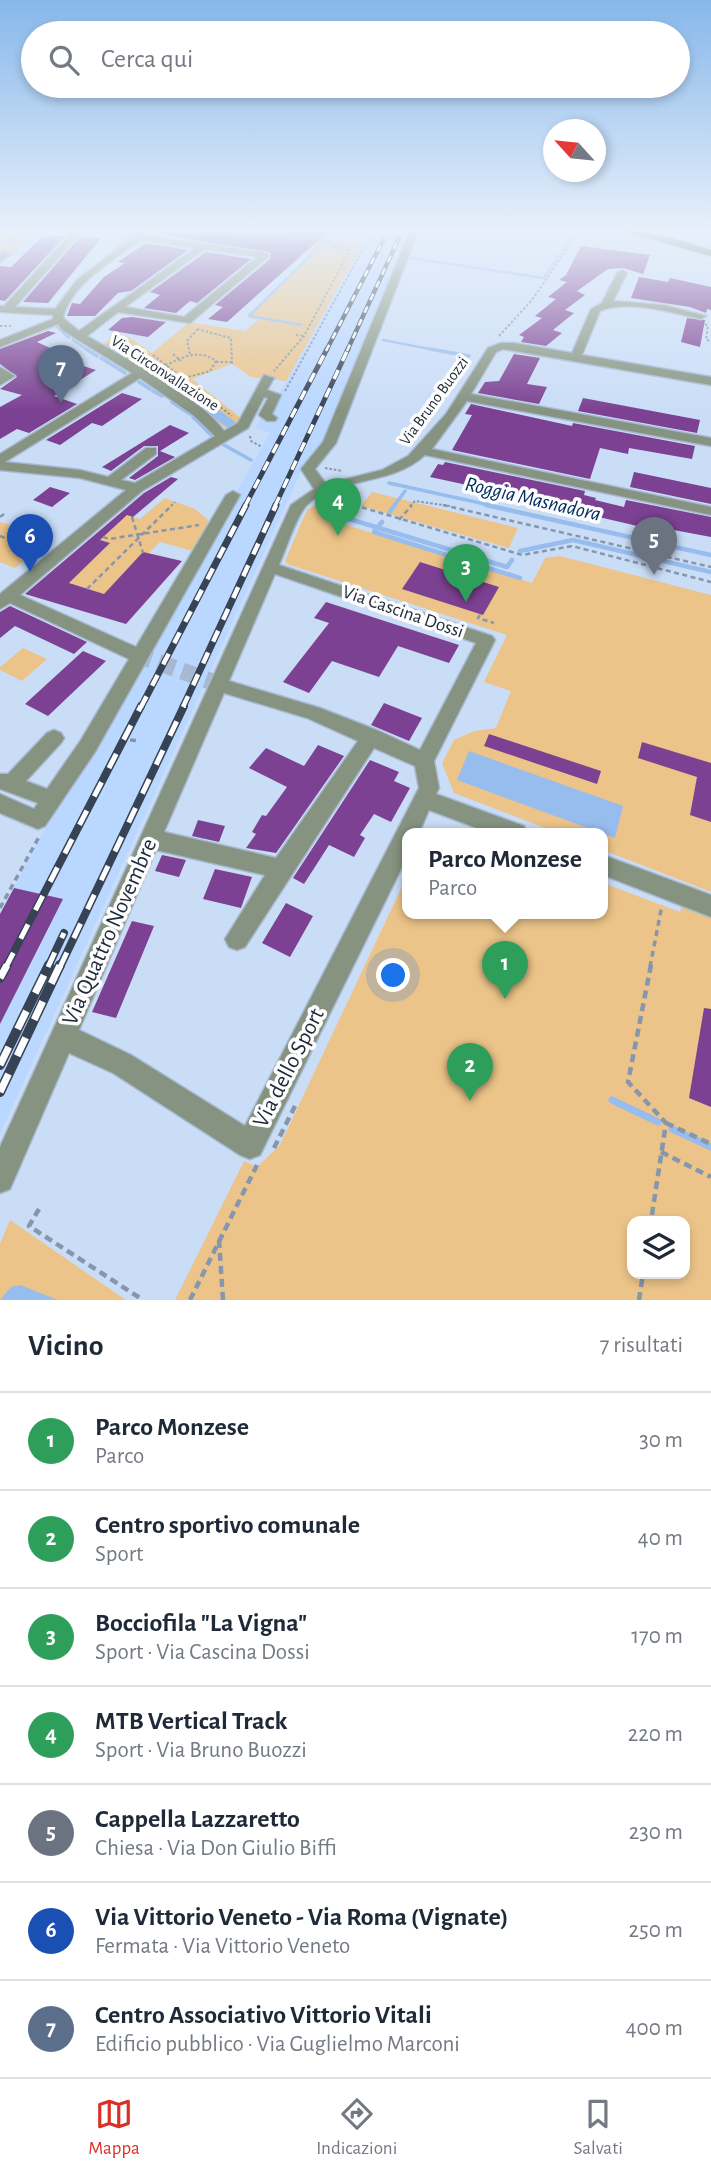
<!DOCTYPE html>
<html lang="it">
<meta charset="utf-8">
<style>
:root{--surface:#fff;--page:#f2f2f3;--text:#1f2937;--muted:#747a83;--line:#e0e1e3;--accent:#d93025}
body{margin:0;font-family:"Alegreya Sans",sans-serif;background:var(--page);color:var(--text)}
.controls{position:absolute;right:21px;bottom:21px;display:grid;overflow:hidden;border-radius:14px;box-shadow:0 4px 10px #0003}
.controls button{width:63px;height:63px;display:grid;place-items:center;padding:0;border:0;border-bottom:2px solid var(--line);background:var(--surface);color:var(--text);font:35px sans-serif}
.compass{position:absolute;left:543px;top:119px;width:63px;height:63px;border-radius:50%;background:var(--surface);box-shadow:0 4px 10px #0003;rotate:297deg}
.you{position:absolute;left:394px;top:976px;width:24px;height:24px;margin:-18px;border:5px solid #fff;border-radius:50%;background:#1a73e8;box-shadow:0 0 0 10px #1a73e833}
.badge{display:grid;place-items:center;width:46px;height:46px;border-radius:50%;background:var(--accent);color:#fff;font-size:23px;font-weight:700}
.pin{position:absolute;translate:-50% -58px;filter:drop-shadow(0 2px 4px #0008)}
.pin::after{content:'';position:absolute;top:37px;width:24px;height:21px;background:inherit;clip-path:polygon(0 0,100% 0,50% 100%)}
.popup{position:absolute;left:402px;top:828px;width:206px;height:91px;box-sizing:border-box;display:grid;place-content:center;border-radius:14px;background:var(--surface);filter:drop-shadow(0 2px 5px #0005);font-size:23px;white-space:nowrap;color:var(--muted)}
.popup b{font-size:26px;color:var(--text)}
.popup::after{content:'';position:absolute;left:50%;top:100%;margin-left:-14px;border:14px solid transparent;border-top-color:var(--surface)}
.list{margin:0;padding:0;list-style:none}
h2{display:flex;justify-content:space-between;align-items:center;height:91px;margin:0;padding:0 28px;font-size:30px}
h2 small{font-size:23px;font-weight:400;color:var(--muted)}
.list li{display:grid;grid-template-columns:46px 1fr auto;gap:21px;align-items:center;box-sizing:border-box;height:98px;padding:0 28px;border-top:2px solid var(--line)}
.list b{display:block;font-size:26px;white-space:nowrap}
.list p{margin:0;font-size:23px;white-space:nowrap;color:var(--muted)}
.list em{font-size:23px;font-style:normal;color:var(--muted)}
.icon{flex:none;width:38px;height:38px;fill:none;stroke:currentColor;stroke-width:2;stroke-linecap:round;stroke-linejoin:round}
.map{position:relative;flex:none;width:711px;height:1300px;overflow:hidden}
.search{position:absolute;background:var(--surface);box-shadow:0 4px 10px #0003;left:21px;right:21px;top:21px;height:77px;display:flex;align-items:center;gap:18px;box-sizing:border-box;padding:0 24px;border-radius:38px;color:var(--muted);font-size:26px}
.sheet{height:777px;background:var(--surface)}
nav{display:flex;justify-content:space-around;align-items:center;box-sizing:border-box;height:98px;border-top:2px solid var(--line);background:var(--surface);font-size:19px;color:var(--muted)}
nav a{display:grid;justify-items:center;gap:4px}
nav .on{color:var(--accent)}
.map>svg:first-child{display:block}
.built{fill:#bad7ff}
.green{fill:#ecc489;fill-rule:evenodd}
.water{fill:#97bcee}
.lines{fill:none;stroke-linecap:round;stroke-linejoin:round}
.stream-far3{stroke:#97bcee;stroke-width:2.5}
.stream-far2{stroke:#97bcee;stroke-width:3.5}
.stream-far1{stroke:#97bcee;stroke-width:4.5}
.stream{stroke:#97bcee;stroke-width:7}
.building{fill:#7c4192}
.minor-tunnel{stroke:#a7b9d1;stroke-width:17;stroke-dasharray:17 8;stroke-linecap:butt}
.minor-casing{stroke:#a7b9d1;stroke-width:3}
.major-casing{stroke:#a7b9d1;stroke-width:3}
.path-far3{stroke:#8696ac;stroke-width:2;stroke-dasharray:2.5 2;stroke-linecap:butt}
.path-far2{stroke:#8696ac;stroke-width:2.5;stroke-dasharray:5 3.5;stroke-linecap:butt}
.path-far1{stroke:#8696ac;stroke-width:3.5;stroke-dasharray:6 4.5;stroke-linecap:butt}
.path{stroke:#8696ac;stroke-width:4.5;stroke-dasharray:8 5;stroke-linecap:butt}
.minor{fill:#869380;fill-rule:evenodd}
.major{fill:#405636;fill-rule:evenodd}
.rail-far4-casing{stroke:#364354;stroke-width:4.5}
.rail-far3-casing{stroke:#364354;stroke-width:5}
.rail-far2-casing{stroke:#364354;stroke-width:7}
.rail-far1-casing{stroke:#364354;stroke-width:8}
.rail-casing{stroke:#364354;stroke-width:10}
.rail-far4{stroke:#fdfdfd;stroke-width:2.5;stroke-dasharray:7;stroke-linecap:butt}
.rail-far3{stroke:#fdfdfd;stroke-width:3.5;stroke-dasharray:10;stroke-linecap:butt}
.rail-far2{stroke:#fdfdfd;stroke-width:4.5;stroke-dasharray:12;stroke-linecap:butt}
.rail-far1{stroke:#fdfdfd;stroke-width:5;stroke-dasharray:16;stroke-linecap:butt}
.rail{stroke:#fdfdfd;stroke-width:7;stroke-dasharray:20;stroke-linecap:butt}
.labels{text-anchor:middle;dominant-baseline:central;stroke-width:7;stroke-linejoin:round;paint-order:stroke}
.far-street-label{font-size:16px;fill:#1d2939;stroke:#fdfdfd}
.street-label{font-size:19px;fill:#1d2939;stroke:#fdfdfd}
.water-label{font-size:21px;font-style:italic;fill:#032d60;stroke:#fdfdfd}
.near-street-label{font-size:23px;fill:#1d2939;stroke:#fdfdfd}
</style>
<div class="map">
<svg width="711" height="1300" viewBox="0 0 711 1300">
<rect width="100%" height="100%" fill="#caddf7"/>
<path class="built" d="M370,229H420L334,444L303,467L0,1134V914L58,804L270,433L256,427L271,398H277Z"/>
<path class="green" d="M0,229H38L10,256L0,255Z
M301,236L363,243L286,381L251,377L232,364L192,379L242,419L227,429L197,405L100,346L117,334L127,336L152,353L189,322L245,331L258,320L246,317L314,251L290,247Z
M372,492L518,528L509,548L361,506Z
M165,498L195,509L209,521L193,551L160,542L149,553H143L104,594L69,583L109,544L100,540L127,515L140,519Z
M326,498L340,523L532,583L545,558L560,556L711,595V892L603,850V833H558L454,793L442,763L454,740L474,731L496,728L511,691L484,682L507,635L287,564L285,561L307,510Z
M0,522L52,538L15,568L0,562Z
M23,648L47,659L22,681L0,670V667Z
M407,876V913H603V883L680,912L682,905L711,917V1300H175L244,1161L257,1167L280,1145ZM632,1221H685V1274H632Z
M10,1220L126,1300H0V1244Z"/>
<path class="water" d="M117,337L124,338L238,424L229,429L198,405L106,345Z
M469,751L623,806L615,838L457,780Z
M20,1285L58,1300H0L11,1287Z"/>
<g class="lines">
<path class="stream-far3" d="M651,229H661
M677,230L711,232
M313,240L347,250
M410,258L544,278L577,229
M69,290L138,229
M54,324L69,338
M302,325L249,316L323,243
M73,340L89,351
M383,340L440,351"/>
<path class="stream-far2" d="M86,349L97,356
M430,349L469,356
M101,358L125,373
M139,382L150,389
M153,391L162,396
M172,402L190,414
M193,417L200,424
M202,426L211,435
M224,445L251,460
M389,483L494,506
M337,503L339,506
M394,506L405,491"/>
<path class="stream-far1" d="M338,505L346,518L507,567L512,560
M486,505L711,555
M389,513L395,505
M382,522L374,532L520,578
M520,551L573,540L711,572"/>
<path class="stream" d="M612,1100L658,1122
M672,1129L711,1147"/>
</g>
<path class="building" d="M196,229H331L227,322L208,319L223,307L215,305L270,259L271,253L159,234L164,231L195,235Z
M43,236H65L5,301L0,300V266L11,267Z
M80,237L101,238L48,303L23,302Z
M146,243L188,250L131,291L118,293L95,316H67L72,303L80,304L104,277L125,263L118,262Z
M581,246L650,255L643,274L623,268L608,269L577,291L585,295L565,310L574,313L553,330L562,333L546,346L521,342L524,337L519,335L542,318L535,316L556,299L548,297L567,282L559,280L566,275Z
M206,252L251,259L197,303L190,301L176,313L144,308L160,295L150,292Z
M639,277L668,282L670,278L711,287V310L707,309L706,313L690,307L631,298Z
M132,317L166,322L148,337L108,330L122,318Z
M687,318L705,320L700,347L681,342Z
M48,331L56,333L37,342L81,362L77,364L96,370L54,396L77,404L29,433L17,429L0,439V407L22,395L0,389L17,377L0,364V349Z
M514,354L540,358L527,384L547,387L539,404L478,393L485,382L499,381Z
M122,393L142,399L102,426L92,423L60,445L46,440Z
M583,398L700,420L697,433L578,411Z
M471,404L572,426L573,423L695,446L692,459L629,448L628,454L600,448L590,479L452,450L472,415L465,414Z
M170,425L189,433L160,451L175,457L135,480L129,478L158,456V446H144L111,471L102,467Z
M445,462L585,491L584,495L596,498L595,500L624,507L626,500L711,517V537L647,525L646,528L573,511L574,508L430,477L438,464L443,465Z
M634,472L711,488V504L630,487Z
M171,477L178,479L133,517L127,515L100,540L110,543L69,583L104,594L143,552L182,561L126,624L25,594L144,493Z
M50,487L70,493L52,507L33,500Z
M420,562L499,587L483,615L402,589Z
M326,602L397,625L459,645L449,663L398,646L379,677L332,661L309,693L283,682L329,623L314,618Z
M10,606L87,642L74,654L15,626L0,638V612Z
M83,651L106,661L48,716L25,704Z
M384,703L422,718L409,741L371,725Z
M489,734L601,771L597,784L484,746Z
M642,742L711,763V822L690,815L697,777L638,758Z
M318,745L344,756L276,853L246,848L256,834L252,832L262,815L266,816L287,787L249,768L266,748L304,766Z
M370,760L399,772L394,781L410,788L391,822L374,814L360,835L365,838L354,857L329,845L304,884L293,878Z
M198,820L225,826L219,842L192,836Z
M162,855L186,860L179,877L155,871Z
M215,869L252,877L241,908L203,899Z
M14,888L63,899L0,1024V914Z
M286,903L313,916L290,957L262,943Z
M132,921L154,926L116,1018L92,1012Z
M704,1008L711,1009V1107L689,1098Z"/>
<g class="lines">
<path class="minor-tunnel" d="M135,654L218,684"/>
<defs>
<path id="minor" d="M75,229H84L15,307L55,309L77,280L144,229H153L147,235L268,253V257L190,323L118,312L87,336C126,359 198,395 224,431L238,423L264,375L274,378L267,390L281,395L272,414L277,418L275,421H267L259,415L268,398L264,397L248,428L142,491L20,595L136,647L226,495L233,491L240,495L95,752L45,826L38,829L0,813V794L34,809L38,803L0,789V774H8L47,733L54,730L61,733L64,738L61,743L26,781L47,789L81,740L129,659L10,603L0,609V594L126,490L80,478L0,470V454L132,373L62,330L58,324L0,347V340L53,319V315L0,312V306H4ZM141,240L195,248L79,331L63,318C71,283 114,260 141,240ZM205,249L257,257L184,317L125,307ZM140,378L193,415L215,436L135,483L121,480L156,454V448H146L108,477L80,470L5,462Z
M411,229H419L336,443L315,469L326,484L382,470L408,456L446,414L488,348L501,343H514L572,353L591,309L602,303L617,273L622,270L627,273L613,301L663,305L706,316L701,319C672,313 629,299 600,311L582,355L711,377V385L503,349L496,352L471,394L711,438V446L467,401L432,449L711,507V515L425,455C391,487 336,476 307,505C296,516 286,550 279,565L492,636L495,640L434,761L439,788L436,794L524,826L527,833H490L429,810L419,833H407V857L260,1155L250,1159L240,1155L113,1073L69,1053L10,1189L0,1193V1147L291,505L314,489L301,469L323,442ZM275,574L476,643L420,750L379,731L320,708L229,681ZM224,693L307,718L358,741L276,858L164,832ZM374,748L415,766L419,788L245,1126L131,1055L79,1030L156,850L265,875L225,939L229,947L237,950L245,947Z
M5,252L10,255L0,262V254Z
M0,367L15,376L0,385Z
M603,855L711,895V917L603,875Z"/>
<path id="major" d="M614,229C647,229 679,240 711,250V256Z"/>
</defs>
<use href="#minor" class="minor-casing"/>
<use href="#major" class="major-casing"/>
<path class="path-far3" d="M208,229L327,240L332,246L350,250L304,336L274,371
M10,244L29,229
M705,324L708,326L706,339L711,342
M0,326H11
M197,329L231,338L232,364
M296,335L304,336
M499,336L532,300L578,233L585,229
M173,354L181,361
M190,354L187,341L197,330
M153,355L232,416
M216,362H232
M157,369C178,361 195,346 216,361L210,371L184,378
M285,391L374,229
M250,436L251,441L262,447
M325,468L342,471
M352,492L347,499L356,506
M171,506L175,502
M410,506L415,501L450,506"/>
<path class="path-far2" d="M354,505L522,555L572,546L711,582
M443,505L711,567
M0,517L4,514
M132,517L143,553
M399,520L412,505
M0,536L39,551
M103,537L109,539L199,525
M87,589L172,505
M480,615L478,618L494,623"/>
<path class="path-far1" d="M130,740L140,741
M0,908L40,835
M650,967L662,905"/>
<path class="path" d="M651,965L628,1082L666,1123L651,1221
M666,1123L711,1144
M274,1148L296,1104
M661,1152L711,1177
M39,1209L29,1226L143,1300
M219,1240L223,1300
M190,1300L257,1165
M639,1300L643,1274"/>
<use href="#minor" class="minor"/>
<use href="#major" class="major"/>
<defs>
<path id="rail-far4" d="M326,351L389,229
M347,351L403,229"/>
<path id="rail-far3" d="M245,506L327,349
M275,506L348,349"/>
<path id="rail-far2" d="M141,707L246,505
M183,707L276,505"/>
<path id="rail-far1" d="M6,967L141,706
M48,967L64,933
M60,967L184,706"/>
<path id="rail" d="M0,978L7,965
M0,1065L49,965
M0,1092L60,965"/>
</defs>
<use href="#rail-far4" class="rail-far4-casing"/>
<use href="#rail-far3" class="rail-far3-casing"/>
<use href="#rail-far2" class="rail-far2-casing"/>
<use href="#rail-far1" class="rail-far1-casing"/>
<use href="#rail" class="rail-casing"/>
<use href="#rail-far4" class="rail-far4"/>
<use href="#rail-far3" class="rail-far3"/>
<use href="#rail-far2" class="rail-far2"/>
<use href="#rail-far1" class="rail-far1"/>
<use href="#rail" class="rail"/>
</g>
<linearGradient id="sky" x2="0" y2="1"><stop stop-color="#87b7ea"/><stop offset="0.56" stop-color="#e7f0fb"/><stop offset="1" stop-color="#e7f0fb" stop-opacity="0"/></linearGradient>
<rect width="711" height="411" fill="url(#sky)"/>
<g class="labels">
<g class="far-street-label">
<text transform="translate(165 373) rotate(33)">Via Circonvallazione</text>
<text transform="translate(434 401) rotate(-54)">Via Bruno Buozzi</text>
</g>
<g class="street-label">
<text transform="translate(403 612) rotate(19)">Via Cascina Dossi</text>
</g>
<g class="water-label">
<text transform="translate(533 499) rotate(13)">Roggia Masnadora</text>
</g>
<g class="near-street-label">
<text transform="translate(110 932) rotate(-66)">Via Quattro Novembre</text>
<text transform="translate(289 1068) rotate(-63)">Via dello Sport</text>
</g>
</g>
</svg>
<div class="controls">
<button><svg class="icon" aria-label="layers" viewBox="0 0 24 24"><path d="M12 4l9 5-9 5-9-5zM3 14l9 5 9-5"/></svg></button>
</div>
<svg class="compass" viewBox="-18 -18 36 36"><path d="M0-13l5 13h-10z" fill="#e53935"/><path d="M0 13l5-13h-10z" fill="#747a83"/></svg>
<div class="you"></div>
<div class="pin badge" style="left:505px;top:999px;background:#2e9e5b">1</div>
<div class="popup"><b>Parco Monzese</b>Parco</div>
<div class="pin badge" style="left:470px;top:1101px;background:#2e9e5b">2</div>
<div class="pin badge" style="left:466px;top:602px;background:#2e9e5b">3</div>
<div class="pin badge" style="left:338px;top:536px;background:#2e9e5b">4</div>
<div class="pin badge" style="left:654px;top:575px;background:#6b7280">5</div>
<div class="pin badge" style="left:30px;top:572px;background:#1a4fb4">6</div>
<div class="pin badge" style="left:61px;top:403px;background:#5c6f8a">7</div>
<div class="search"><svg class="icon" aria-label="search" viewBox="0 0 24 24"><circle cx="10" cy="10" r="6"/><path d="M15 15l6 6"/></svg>Cerca qui</div>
</div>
<section class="sheet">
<h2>Vicino<small>7 risultati</small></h2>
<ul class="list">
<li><span class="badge" style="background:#2e9e5b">1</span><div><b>Parco Monzese</b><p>Parco</p></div><em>30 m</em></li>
<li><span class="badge" style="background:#2e9e5b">2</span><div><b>Centro sportivo comunale</b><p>Sport</p></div><em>40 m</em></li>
<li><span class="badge" style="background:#2e9e5b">3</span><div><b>Bocciofila &quot;La Vigna&quot;</b><p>Sport · Via Cascina Dossi</p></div><em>170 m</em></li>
<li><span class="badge" style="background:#2e9e5b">4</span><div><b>MTB Vertical Track</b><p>Sport · Via Bruno Buozzi</p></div><em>220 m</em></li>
<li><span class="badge" style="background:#6b7280">5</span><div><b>Cappella Lazzaretto</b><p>Chiesa · Via Don Giulio Biffi</p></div><em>230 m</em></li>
<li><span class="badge" style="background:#1a4fb4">6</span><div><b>Via Vittorio Veneto - Via Roma (Vignate)</b><p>Fermata · Via Vittorio Veneto</p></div><em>250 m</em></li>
<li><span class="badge" style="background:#5c6f8a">7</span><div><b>Centro Associativo Vittorio Vitali</b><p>Edificio pubblico · Via Guglielmo Marconi</p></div><em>400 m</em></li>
</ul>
</section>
<nav>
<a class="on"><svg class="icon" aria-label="map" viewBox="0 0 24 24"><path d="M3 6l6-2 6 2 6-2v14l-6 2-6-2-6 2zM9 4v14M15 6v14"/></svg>Mappa</a>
<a><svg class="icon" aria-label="directions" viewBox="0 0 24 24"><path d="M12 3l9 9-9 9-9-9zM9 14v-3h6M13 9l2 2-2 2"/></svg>Indicazioni</a>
<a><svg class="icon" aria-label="saved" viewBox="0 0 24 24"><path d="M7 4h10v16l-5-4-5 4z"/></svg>Salvati</a>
</nav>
